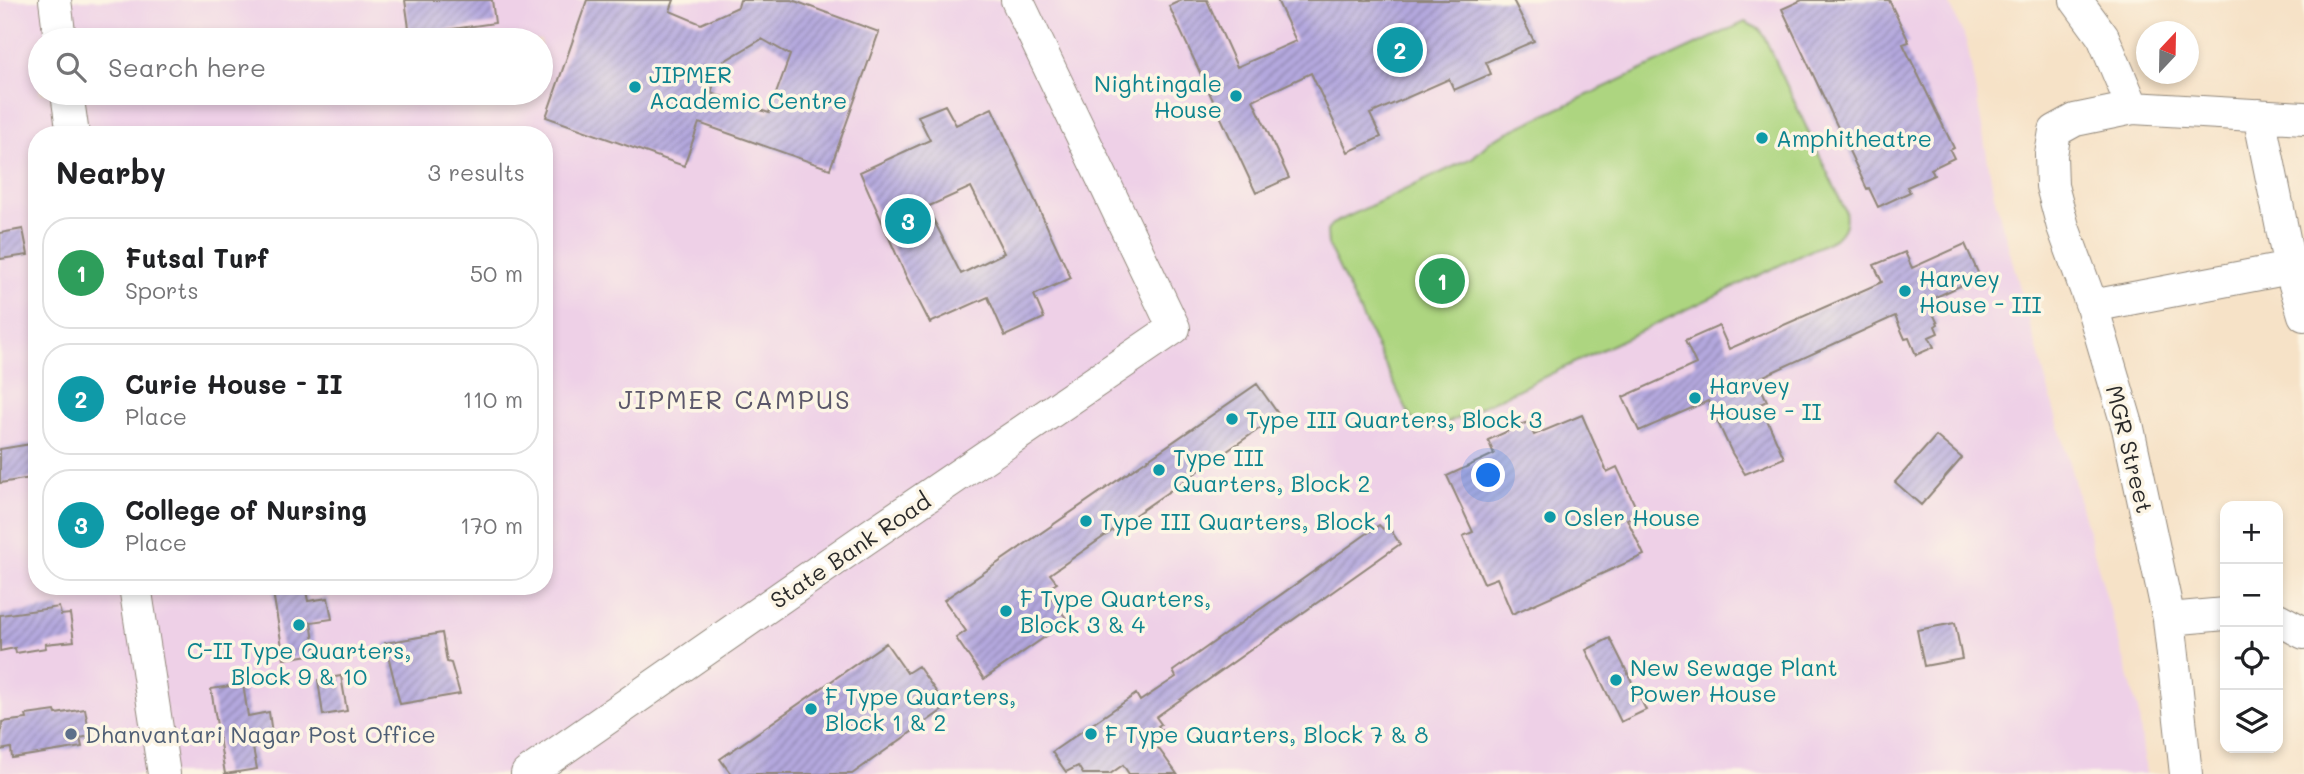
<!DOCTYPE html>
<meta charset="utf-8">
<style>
:root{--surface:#fff;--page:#f6f6f6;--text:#202124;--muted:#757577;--line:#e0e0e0;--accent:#0b8043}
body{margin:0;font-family:Mali,sans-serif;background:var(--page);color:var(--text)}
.controls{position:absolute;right:21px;bottom:21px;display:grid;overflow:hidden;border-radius:14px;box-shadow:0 4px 10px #0003}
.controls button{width:63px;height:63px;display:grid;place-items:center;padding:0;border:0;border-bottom:2px solid var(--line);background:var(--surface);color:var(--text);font:35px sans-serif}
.compass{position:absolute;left:2136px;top:21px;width:63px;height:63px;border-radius:50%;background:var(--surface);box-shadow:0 4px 10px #0003;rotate:22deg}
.you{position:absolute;left:1489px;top:476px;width:24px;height:24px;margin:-18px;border:5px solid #fff;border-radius:50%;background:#1a73e8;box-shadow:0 0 0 10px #1a73e833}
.badge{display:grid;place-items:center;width:46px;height:46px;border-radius:50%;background:var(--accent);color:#fff;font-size:23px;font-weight:700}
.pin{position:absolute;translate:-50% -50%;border:4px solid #fff;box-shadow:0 2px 7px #0006}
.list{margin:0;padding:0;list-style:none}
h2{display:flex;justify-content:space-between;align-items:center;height:91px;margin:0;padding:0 28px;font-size:30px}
h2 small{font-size:23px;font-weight:400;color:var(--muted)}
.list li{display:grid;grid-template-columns:46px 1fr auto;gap:21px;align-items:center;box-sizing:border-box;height:112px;margin:0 14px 14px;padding:0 14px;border:2px solid var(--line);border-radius:28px}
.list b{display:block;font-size:26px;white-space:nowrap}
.list p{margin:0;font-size:23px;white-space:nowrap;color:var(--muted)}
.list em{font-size:23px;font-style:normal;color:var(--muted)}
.icon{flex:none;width:38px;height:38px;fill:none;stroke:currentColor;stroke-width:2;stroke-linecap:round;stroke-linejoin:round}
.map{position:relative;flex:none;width:2304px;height:774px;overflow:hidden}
.search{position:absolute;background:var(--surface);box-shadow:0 4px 10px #0003;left:28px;top:28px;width:525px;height:77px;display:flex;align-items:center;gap:18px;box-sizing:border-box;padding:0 24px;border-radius:38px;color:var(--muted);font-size:26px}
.panel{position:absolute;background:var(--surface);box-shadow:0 4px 10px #0003;left:28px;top:126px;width:525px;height:469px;border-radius:28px}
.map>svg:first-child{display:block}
.built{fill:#eed0e7;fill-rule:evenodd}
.grass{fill:#add580;stroke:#6c8056;stroke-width:2}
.building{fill:url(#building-hatch);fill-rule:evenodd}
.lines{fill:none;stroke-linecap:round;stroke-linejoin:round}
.minor-casing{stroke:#908679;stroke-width:34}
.minor{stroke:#fff;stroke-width:32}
.culture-dot{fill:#0f9aa8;stroke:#fcf5e5;stroke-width:2.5}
.service-dot{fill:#5c6f8a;stroke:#fcf5e5;stroke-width:2.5}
.labels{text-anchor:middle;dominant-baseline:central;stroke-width:7;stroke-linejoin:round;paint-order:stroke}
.culture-label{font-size:23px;fill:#0d838f;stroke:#fcf5e5;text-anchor:start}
.street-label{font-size:23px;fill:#2b2b2b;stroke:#fcf5e5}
.service-label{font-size:23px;fill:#4e5e75;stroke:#fcf5e5;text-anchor:start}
.quarter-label{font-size:26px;letter-spacing:2px;fill:#5b576a;stroke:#fcf5e5}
</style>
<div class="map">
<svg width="2304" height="774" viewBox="0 0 2304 774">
<defs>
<pattern id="building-hatch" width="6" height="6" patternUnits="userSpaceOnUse" patternTransform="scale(1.75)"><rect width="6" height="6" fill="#b4a8de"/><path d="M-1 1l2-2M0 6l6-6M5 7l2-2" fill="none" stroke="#9389b4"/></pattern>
</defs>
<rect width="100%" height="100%" fill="#fcf5e5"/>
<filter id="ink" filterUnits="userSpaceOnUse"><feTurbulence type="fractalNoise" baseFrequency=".0143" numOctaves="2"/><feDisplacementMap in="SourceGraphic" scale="14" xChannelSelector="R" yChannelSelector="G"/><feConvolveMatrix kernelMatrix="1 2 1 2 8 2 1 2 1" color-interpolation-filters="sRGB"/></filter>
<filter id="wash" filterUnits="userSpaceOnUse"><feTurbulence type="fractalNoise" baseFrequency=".00686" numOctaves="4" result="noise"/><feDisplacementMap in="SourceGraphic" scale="28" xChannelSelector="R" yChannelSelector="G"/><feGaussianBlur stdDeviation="1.57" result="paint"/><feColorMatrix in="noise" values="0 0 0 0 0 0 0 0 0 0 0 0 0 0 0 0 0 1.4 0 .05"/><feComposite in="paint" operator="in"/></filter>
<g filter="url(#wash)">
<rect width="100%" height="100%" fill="#f6e2c7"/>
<path class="built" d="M0,0H1948L1967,43L1994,195L2138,710L2146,774H0ZM40,40H541V93H40ZM37,135H544V586H37Z"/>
<path class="grass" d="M1745,22L1761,30L1845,210C1847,223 1845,230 1835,239L1441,426C1428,430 1420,427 1410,417L1328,245L1327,231L1332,224L1472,158L1493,139Z"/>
<g id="blocks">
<path class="building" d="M405,0H492L495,23L410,35Z
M587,0H674L670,11L701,24L738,7L740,0H792L879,32L830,169L699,123L684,166L546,117ZM762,39L790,55L769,113L711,93L721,63Z
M1182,0H1207L1237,67L1296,41L1277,0H1513L1534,41L1486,62L1491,74L1454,90L1449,79L1370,114L1381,137L1348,152L1311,73L1253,100L1289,178L1256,193L1169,6Z
M1802,0H1889L1909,42L1903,44L1954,148L1950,150L1954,158L1931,169L1934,175L1907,187L1910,192L1878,207L1869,188L1867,189L1782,9Z
M945,105L956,125L992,108L1071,278L1034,295L1044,318L1005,336L988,297L930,323L905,274L860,172L930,140L918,116ZM971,187L1004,253L961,274L927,207Z
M23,229L28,255L0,259V233Z
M1965,244L1980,277L1927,301L1938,324L1935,326L1938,333L1929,337L1934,347L1916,355L1909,338L1905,339L1895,316L1757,379L1767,401L1760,404L1784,458L1745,474L1732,453L1708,401L1639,431L1623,397L1696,364L1685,341L1719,326L1729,349L1882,282L1874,265L1905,252L1912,268Z
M1257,384L1279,415L1050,574L1057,583L1046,590L1068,621L984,679L956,638L966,631L944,600Z
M1582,415L1607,472L1617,467L1639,514L1627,519L1644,555L1512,614L1497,578L1484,583L1463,536L1473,532L1447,476L1494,454L1488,440L1528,422L1534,435Z
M1936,436L1962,458L1921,505L1895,482Z
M37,443V477L0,483V449Z
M1379,525L1383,529L1388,526L1400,544L1156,717L1161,724L1158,726L1165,735L1154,742L1177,774H1129L1123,765L1110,774H1083L1078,766L1066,772L1052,752L1136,694L1140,701L1176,677L1173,671Z
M272,586H305L308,601L328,598L332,619L311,622L316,654L284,659Z
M59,607L61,615L70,614L74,641L45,644L46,648L16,653L15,648L0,651V615Z
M1955,623L1962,659L1924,666L1917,630Z
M442,633L447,662L451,663L460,694L400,704L385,643Z
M1610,638L1646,710L1621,722L1586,650Z
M886,643L907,673L918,666L947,707L852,774H731L720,759Z
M341,676L347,711L323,715L318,680Z
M243,684L248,716L269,712L272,734L251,737L257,769L225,774L211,689Z
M85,709L90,736L80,738L82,747L12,758L11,748L0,750L2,722L27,719L26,715L55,711L56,714Z"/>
</g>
</g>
<g filter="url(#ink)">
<use href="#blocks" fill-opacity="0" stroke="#908679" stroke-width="2"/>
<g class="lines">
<defs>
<path id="minor" d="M55,0L60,40
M2076,0L2103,37L2133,108
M67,93L73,135
M2259,115L2290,268L2304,315
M2092,306L2290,268
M135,586L164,774
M2169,619L2225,614
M2278,619L2304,633
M527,774L859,543L1174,328L1017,0
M2186,774L2169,619L2128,428L2092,306L2063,227L2052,186L2051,155L2055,131L2075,120L2133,108L2304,118"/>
</defs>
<use href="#minor" class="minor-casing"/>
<use href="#minor" class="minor"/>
</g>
</g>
<g class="culture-dot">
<circle cx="635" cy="87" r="7"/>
<circle cx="1236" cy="96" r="7"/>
<circle cx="1762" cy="138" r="7"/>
<circle cx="1905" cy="291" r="7"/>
<circle cx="1695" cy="398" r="7"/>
<circle cx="1232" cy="419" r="7"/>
<circle cx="1159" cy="470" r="7"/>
<circle cx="1550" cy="517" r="7"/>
<circle cx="1086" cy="521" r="7"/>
<circle cx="1006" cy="611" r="7"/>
<circle cx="299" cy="625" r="7"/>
<circle cx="1616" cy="680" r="7"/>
<circle cx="811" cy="709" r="7"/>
<circle cx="1091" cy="734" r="7"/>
</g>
<circle class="service-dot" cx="71" cy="734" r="7"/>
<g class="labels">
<g class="culture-label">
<text x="649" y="74">JIPMER<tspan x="649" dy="26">Academic Centre</tspan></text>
<text x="1222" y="83" text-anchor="end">Nightingale<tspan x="1222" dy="26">House</tspan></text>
<text x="1776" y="138">Amphitheatre</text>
<text x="1919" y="278">Harvey<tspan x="1919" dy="26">House - III</tspan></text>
<text x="1709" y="385">Harvey<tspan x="1709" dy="26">House - II</tspan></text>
<text x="1246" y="419">Type III Quarters, Block 3</text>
<text x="1173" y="457">Type III<tspan x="1173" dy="26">Quarters, Block 2</tspan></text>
<text x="1564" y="517">Osler House</text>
<text x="1100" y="521">Type III Quarters, Block 1</text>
<text x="1020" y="598">F Type Quarters,<tspan x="1020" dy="26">Block 3 &amp; 4</tspan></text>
<text x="299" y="650" text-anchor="middle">C-II Type Quarters,<tspan x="299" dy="26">Block 9 &amp; 10</tspan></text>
<text x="1630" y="667">New Sewage Plant<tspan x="1630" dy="26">Power House</tspan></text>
<text x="825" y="696">F Type Quarters,<tspan x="825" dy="26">Block 1 &amp; 2</tspan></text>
<text x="1105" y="734">F Type Quarters, Block 7 &amp; 8</text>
</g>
<g class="street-label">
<text transform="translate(2130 449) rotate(76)">MGR Street</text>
<text transform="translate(850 550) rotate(-34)">State Bank Road</text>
</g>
<g class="service-label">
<text x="85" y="734">Dhanvantari Nagar Post Office</text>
</g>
<g class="quarter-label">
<text x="735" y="399">JIPMER CAMPUS</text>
</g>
</g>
</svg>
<div class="controls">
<button>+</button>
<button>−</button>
<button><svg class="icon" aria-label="locate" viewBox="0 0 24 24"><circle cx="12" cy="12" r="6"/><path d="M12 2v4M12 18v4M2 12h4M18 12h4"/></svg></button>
<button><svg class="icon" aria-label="layers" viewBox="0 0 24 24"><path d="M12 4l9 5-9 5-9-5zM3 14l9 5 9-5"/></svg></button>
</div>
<svg class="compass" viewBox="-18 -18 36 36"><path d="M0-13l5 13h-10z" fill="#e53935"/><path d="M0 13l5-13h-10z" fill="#757577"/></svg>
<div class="you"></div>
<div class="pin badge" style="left:1442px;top:281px;background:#2e9e5b">1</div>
<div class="pin badge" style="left:1400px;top:50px;background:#0f9aa8">2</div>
<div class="pin badge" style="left:908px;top:221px;background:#0f9aa8">3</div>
<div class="search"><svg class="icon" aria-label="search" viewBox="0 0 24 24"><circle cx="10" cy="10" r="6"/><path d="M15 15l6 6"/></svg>Search here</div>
<section class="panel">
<h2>Nearby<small>3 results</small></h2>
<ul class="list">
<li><span class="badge" style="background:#2e9e5b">1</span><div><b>Futsal Turf</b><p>Sports</p></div><em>50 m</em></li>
<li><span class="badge" style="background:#0f9aa8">2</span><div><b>Curie House - II</b><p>Place</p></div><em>110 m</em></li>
<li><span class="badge" style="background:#0f9aa8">3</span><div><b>College of Nursing</b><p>Place</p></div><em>170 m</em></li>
</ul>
</section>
</div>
